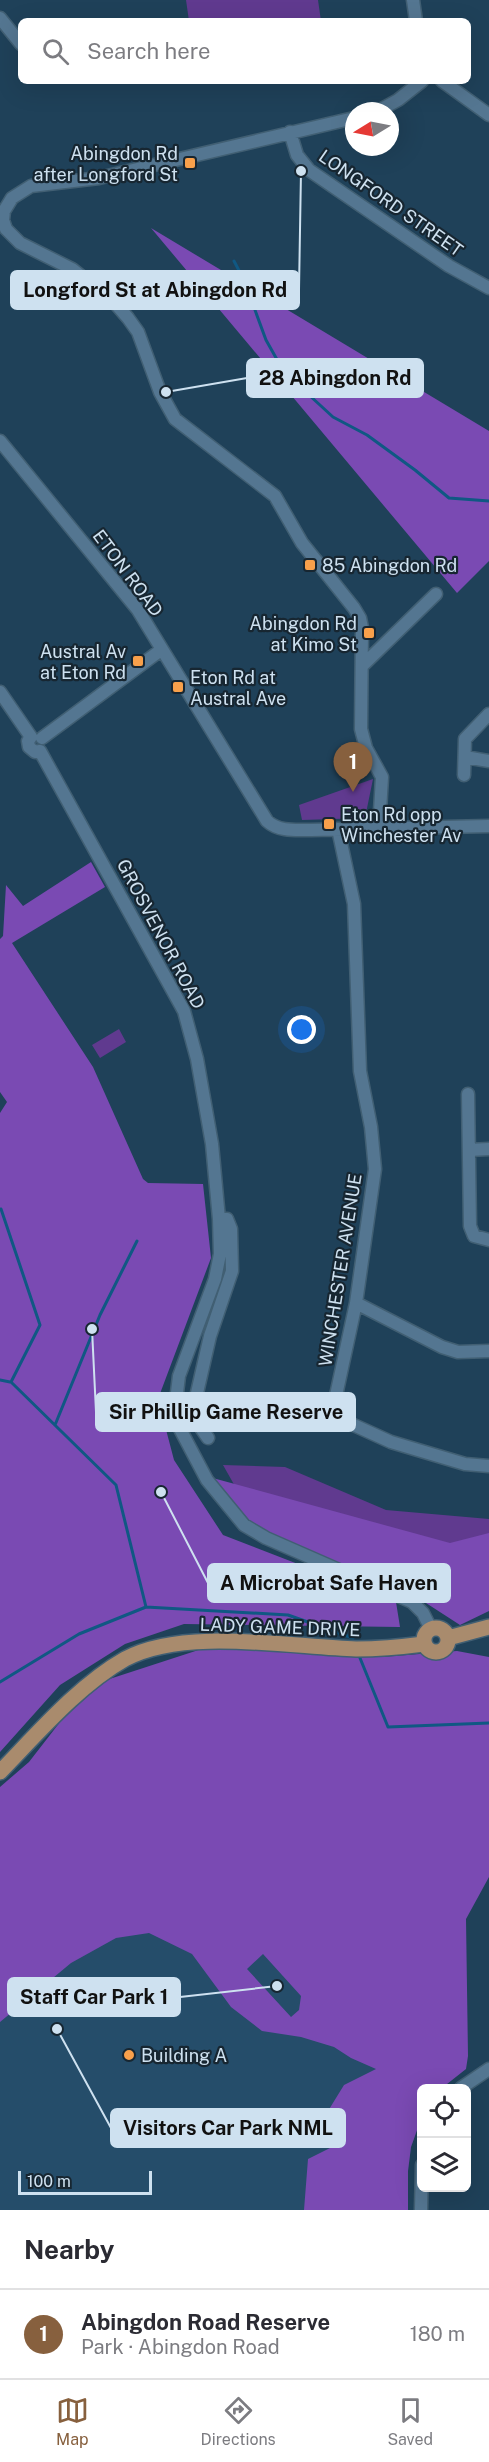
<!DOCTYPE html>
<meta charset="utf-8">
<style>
:root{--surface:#fff;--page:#f2f2f3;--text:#2b2b33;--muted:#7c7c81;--line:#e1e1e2;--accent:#87603e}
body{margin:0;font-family:"Public Sans",sans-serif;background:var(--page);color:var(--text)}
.controls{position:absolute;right:18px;bottom:18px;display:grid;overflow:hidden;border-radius:9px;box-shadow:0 6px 24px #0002}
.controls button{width:54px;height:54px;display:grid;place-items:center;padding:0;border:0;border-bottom:2px solid var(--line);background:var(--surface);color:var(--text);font:30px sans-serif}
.compass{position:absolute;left:345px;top:102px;width:54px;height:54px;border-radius:50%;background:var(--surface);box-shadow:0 6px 24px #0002;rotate:260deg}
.scale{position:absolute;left:18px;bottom:15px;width:134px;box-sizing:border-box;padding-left:6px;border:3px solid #cee1f0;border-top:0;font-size:16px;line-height:21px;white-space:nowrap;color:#cee1f0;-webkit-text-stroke:4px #172631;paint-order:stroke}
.you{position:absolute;left:302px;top:1030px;width:21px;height:21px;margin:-15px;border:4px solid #fff;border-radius:50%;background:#1a73e8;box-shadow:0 0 0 9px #1a73e833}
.badge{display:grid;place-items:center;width:39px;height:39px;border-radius:50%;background:var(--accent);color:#fff;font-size:20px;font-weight:700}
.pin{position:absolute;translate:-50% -50px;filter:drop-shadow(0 2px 3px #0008)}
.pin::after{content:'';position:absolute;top:32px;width:21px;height:18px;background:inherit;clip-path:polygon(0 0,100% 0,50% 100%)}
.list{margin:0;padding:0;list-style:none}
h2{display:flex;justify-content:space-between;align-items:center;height:78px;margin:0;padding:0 24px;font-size:26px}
h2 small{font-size:20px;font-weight:400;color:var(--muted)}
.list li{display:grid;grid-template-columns:39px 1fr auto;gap:18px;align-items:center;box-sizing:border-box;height:90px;padding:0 24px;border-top:2px solid var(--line)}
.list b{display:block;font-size:22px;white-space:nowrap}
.list p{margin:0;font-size:20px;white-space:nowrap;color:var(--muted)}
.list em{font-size:20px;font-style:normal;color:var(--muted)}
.icon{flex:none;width:33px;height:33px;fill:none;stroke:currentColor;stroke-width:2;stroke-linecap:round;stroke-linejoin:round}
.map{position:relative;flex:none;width:489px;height:2210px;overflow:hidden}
.search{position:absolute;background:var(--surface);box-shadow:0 6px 24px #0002;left:18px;right:18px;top:18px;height:66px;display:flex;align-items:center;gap:15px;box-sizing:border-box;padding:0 21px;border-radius:9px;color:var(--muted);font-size:22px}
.sheet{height:168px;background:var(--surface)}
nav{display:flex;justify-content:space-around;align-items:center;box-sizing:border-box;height:84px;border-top:2px solid var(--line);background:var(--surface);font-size:16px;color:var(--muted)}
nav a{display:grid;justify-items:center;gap:3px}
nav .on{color:var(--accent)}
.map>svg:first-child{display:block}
.built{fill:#254d6a}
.green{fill:#603a8f}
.forest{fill:#7a4ab3;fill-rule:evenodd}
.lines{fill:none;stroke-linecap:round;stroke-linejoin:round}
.stream{stroke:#105883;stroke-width:3}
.minor-casing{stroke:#415f73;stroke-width:15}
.major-casing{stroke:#415f73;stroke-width:18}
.minor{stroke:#547691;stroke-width:12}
.major{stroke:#a98b6d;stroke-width:15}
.poi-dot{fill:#f8a04b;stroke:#172631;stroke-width:2}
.labels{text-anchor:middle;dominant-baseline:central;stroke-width:4.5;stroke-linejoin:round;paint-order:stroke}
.poi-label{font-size:18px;fill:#cee1f0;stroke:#172631;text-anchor:start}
.street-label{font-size:18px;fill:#cee1f0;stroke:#172631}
.leader{fill:none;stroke:#cee1f0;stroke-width:2}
.callout-dot{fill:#cee1f0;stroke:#172631;stroke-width:2}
.callout{fill:#cee1f0;stroke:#cee1f0;stroke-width:2}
.callout-label{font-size:20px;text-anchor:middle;font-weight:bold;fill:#111}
</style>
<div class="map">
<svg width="489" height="2210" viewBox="0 0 489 2210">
<rect width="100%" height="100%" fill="#1f4159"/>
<path class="built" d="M290,1875L419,2124L411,2147L408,2171V2210H0V1881Z"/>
<path class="green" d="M186,0H318L321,21H189Z
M373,779L365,818L302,820L299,805Z
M119,1029L126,1042L100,1058L92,1045Z
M223,1465L285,1467L386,1510L489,1519V1602L253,1518Z"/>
<path class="forest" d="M151,228L489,431V561L457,593Z
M91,862L105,887L12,943L93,1067L143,1179L148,1183L203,1184L211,1258L158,1399L174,1460L223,1535L396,1602L400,1627L184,1624L125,1644L60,1685L0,1752V1113L7,1102L0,1092V939L3,936L6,885L23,906Z
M209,1477L450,1543L489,1533V1611L460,1625L409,1592L255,1528Z
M220,1643L382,1657L457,1651L489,1657V1877L466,1919L468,2056L466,2069L442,2088H422L421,2119L411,2147L408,2171V2210H304L308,2159L334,2146L328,2111L344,2085L376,2069L351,2058L334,2047L301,2037L262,2031L231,2007L192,1954L149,1933L116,1938L71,1963L0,2022V1787L29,1762L88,1686ZM263,1954L301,1996L299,2010L291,2017L247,1969Z"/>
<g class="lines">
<path class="stream" d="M234,261L244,280L266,340L284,372L333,417L367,435L415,470L449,498L489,501
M1,1209L40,1325L11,1382L116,1485L146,1607
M0,1380L10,1382
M55,1425L100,1315L137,1241
M360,1658L388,1727L489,1723
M0,1682L79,1634L146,1607L288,1615L353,1638"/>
<defs>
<path id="minor" d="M413,0L416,21
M0,18L21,44
M442,81L489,115
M378,111L398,100L422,81
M354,118L99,178L31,186L12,198L4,211L3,220L6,229L20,243L72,269L115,303L128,318L138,332L160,392L175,419L275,496L302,543L354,608L360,618L362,628L361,729L366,748L382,777L379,828
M290,132L297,155L309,170L449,266L489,288
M0,441L138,610L267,821C279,832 296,830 311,830L489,826
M362,666L436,594
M0,692L31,737
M31,737L28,741L29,747L35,752L40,751
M42,738L161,650
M40,751L184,1011L197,1059L212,1144L219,1219L220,1254L215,1279L179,1376L175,1409L179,1427L207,1480L244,1525L266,1538L412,1602L423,1613L431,1629
M465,757L489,761
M464,775L465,739L489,714
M338,829L354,904L360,1071L371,1127L375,1169L356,1303L335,1400L347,1422L391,1442L465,1464L489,1466
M468,1094L470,1226L474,1236L489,1240
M469,1150L489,1149
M356,1303L442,1347L458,1352L489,1351
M208,1438L197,1422L194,1406L210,1336L232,1271L231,1229L227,1219H219
M461,2088L489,2069
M421,2210L422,2165"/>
<path id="major" d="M424 1640a12 12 0 1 1 24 0a12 12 0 1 1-24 0Z
M448,1638L489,1627
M0,1772C37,1734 79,1685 125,1659C184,1627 291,1647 356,1649C379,1649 401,1647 424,1644"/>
</defs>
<use href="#minor" class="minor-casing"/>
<use href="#major" class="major-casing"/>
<use href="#minor" class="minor"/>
<use href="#major" class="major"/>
</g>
<g class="poi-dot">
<rect x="184" y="157" width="12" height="12" rx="3"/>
<rect x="304" y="559" width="12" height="12" rx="3"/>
<rect x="363" y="627" width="12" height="12" rx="3"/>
<rect x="132" y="655" width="12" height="12" rx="3"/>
<rect x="172" y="681" width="12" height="12" rx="3"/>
<rect x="323" y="818" width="12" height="12" rx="3"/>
<circle cx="129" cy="2055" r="6"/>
</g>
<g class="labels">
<g class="poi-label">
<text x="178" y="153" text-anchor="end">Abingdon Rd<tspan x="178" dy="21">after Longford St</tspan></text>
<text x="322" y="565">85 Abingdon Rd</text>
<text x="357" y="623" text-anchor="end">Abingdon Rd<tspan x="357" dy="21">at Kimo St</tspan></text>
<text x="126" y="651" text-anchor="end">Austral Av<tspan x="126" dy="21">at Eton Rd</tspan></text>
<text x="190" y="677">Eton Rd at<tspan x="190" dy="21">Austral Ave</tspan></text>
<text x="341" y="814">Eton Rd opp<tspan x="341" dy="21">Winchester Av</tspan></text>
<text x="141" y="2055">Building A</text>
</g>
<g class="street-label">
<text transform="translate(391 203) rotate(35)">LONGFORD STREET</text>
<text transform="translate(128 573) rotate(53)">ETON ROAD</text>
<text transform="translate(161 934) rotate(62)">GROSVENOR ROAD</text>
<text transform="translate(340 1270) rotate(-81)">WINCHESTER AVENUE</text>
<text transform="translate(280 1627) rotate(2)">LADY GAME DRIVE</text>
</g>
</g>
<path class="leader" d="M301 171L299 290M166 392L247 378M92 1329L96 1412M161 1492L208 1583M277 1986L180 1997M57 2029L111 2128"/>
<g class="callout-dot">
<circle cx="301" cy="171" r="6"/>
<circle cx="166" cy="392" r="6"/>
<circle cx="92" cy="1329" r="6"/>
<circle cx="161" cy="1492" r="6"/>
<circle cx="277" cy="1986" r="6"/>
<circle cx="57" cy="2029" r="6"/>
</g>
<g class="callout">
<rect x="11" y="271" width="288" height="38" rx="6"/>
<rect x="247" y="359" width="176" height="38" rx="6"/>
<rect x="96" y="1393" width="259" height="38" rx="6"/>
<rect x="208" y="1564" width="242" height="38" rx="6"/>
<rect x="8" y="1978" width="172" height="38" rx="6"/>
<rect x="111" y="2109" width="234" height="38" rx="6"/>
</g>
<g class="callout-label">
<text x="155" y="297">Longford St at Abingdon Rd</text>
<text x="335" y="385">28 Abingdon Rd</text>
<text x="226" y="1419">Sir Phillip Game Reserve</text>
<text x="329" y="1590">A Microbat Safe Haven</text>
<text x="94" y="2004">Staff Car Park 1</text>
<text x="228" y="2135">Visitors Car Park NML</text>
</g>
</svg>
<div class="controls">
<button><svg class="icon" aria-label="locate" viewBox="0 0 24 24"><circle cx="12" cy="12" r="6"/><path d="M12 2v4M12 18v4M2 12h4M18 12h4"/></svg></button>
<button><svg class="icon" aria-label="layers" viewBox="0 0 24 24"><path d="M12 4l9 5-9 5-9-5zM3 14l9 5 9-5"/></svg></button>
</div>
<svg class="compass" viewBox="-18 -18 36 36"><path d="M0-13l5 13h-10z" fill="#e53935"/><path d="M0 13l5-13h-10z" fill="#7c7c81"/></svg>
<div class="scale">100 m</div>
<div class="you"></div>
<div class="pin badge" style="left:353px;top:792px">1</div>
<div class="search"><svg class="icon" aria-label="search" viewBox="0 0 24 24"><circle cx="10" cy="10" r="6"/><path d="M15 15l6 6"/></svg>Search here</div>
</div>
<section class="sheet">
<h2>Nearby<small></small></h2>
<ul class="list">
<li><span class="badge">1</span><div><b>Abingdon Road Reserve</b><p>Park · Abingdon Road</p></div><em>180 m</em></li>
</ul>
</section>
<nav>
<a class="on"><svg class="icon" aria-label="map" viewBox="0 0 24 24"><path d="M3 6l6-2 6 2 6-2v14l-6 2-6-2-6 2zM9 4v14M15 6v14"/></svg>Map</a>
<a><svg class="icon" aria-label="directions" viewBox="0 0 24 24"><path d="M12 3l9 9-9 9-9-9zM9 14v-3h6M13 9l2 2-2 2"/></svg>Directions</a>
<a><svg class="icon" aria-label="saved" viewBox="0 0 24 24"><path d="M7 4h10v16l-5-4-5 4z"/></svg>Saved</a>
</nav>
